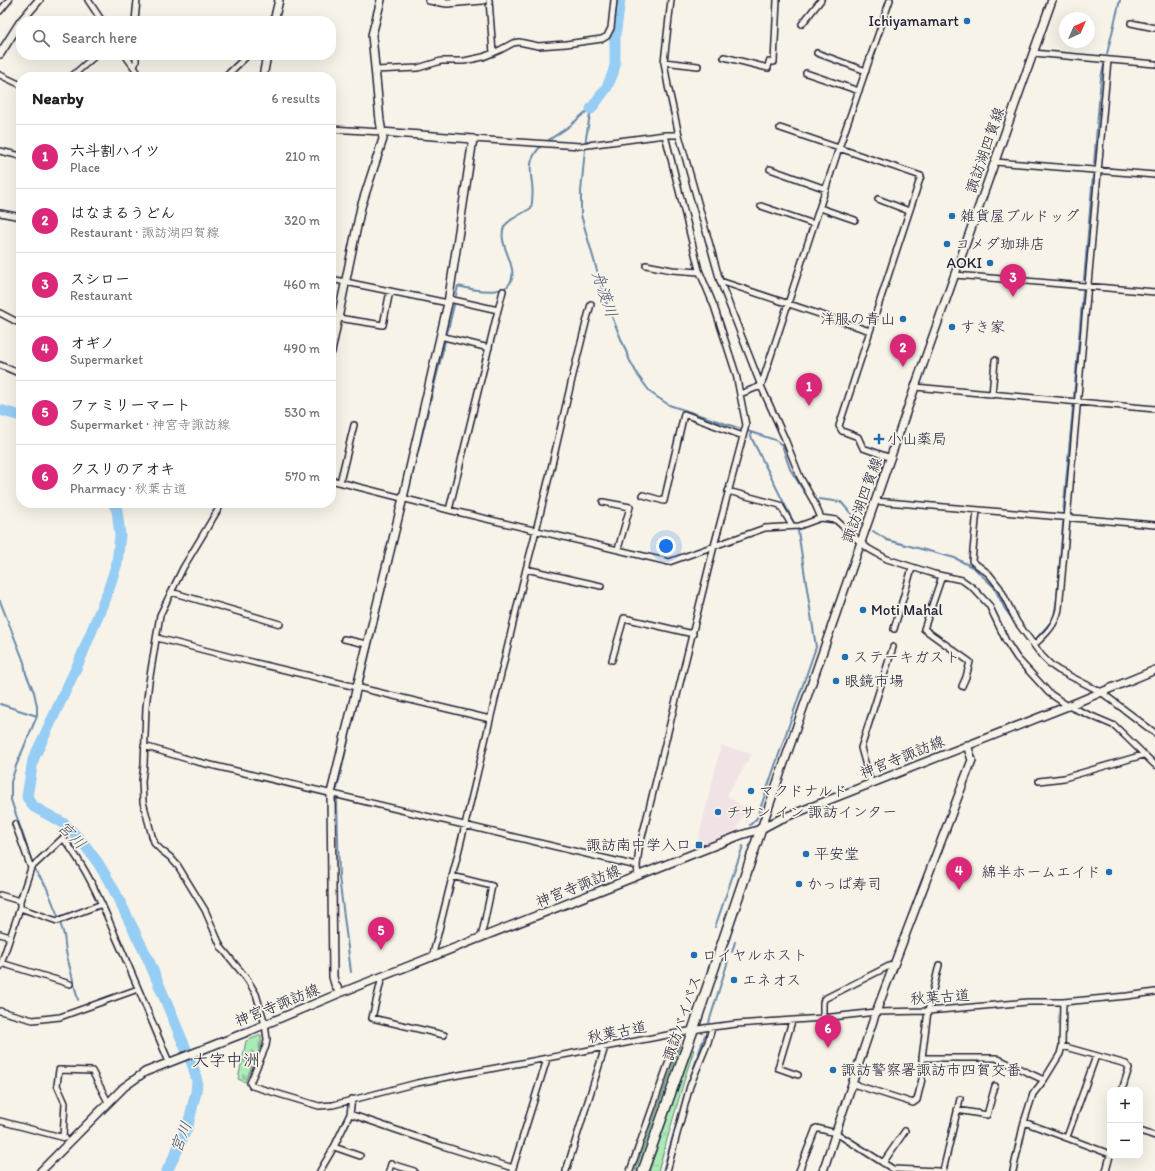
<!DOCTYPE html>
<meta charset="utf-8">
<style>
:root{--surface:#fff;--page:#f2f2f2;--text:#202124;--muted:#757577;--line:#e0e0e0;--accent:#db2777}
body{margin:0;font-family:Itim,"Klee One",sans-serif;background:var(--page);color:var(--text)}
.controls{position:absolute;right:12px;bottom:12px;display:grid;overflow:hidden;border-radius:8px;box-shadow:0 4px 16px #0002}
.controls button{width:36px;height:36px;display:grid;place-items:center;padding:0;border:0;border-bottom:1px solid var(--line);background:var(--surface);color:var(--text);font:20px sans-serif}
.compass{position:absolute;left:1059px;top:12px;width:36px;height:36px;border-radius:50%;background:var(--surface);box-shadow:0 4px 16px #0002;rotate:44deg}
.you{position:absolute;left:666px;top:546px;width:14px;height:14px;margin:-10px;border:3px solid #fff;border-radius:50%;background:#1a73e8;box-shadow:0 0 0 6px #1a73e833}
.badge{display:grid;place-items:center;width:26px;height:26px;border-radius:50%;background:var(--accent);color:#fff;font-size:13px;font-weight:700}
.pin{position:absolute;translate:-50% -33px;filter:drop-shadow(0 1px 2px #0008)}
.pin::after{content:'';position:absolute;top:21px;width:14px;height:12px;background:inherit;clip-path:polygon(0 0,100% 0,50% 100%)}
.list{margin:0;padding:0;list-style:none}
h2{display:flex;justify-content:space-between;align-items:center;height:52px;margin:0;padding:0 16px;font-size:17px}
h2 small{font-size:13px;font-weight:400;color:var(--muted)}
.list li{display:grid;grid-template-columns:26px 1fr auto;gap:12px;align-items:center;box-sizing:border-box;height:64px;padding:0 16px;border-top:1px solid var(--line)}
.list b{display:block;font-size:15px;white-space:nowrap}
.list p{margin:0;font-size:13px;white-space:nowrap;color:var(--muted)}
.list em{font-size:13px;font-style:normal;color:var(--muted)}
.icon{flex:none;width:22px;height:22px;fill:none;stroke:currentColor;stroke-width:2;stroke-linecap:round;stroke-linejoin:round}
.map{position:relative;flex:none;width:1155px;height:1171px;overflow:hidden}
.search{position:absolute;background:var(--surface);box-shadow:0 4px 16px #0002;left:16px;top:16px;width:320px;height:44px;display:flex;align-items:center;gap:10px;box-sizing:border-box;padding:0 14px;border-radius:16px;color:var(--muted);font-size:15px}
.panel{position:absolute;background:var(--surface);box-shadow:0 4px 16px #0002;left:16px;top:72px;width:320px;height:436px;border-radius:16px}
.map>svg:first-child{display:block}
.built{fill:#f1e2e6}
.grass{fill:url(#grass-tufts);stroke:#668778}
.cemetery{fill:url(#cemetery-stones);stroke:#668778}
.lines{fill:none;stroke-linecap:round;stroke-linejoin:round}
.stream{stroke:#6789aa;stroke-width:2}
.river{stroke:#95cdf4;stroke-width:11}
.street-casing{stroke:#22223b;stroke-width:8}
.secondary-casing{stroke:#22223b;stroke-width:10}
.highway-casing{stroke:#22223b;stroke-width:12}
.street{stroke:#f7f3e8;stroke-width:5}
.secondary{stroke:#f7f3e8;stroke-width:7}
.highway{stroke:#f7f3e8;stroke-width:9}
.poi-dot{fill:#1f6fb2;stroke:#f7f3e8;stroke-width:1.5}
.labels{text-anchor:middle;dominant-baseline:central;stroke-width:3.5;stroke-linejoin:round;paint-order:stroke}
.poi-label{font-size:15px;fill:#22223b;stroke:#f7f3e8;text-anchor:start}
.street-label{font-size:15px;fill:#22223b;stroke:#f7f3e8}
.water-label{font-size:16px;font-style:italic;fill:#445572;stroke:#f7f3e8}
.quarter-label{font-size:17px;fill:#22223b;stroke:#f7f3e8}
</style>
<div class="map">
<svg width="1155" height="1171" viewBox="0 0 1155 1171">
<defs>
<pattern id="grass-tufts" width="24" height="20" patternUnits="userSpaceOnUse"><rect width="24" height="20" fill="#aaecb5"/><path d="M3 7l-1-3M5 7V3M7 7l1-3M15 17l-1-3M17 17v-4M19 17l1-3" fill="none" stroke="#92ca9d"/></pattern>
<pattern id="cemetery-stones" width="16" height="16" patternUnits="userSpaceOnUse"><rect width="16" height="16" fill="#aaecb5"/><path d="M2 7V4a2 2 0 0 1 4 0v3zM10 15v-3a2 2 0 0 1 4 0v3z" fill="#92ca9d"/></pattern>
</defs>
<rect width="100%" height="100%" fill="#f7f3e8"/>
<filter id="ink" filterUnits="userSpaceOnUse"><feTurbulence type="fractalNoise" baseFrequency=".025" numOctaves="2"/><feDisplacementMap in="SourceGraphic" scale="8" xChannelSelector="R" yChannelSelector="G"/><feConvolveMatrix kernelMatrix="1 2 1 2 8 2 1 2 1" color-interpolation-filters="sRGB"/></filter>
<g filter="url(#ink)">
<path class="built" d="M721,746L752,754L727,795L746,809L736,831L696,848Z"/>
<path class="grass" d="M680,1045L682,1046L639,1171H635Z
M691,1049L694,1050L686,1074L658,1171H649Z"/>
<path class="cemetery" d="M261,1035V1045L245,1082L238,1079L246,1041Z"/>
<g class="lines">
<path class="stream" d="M1107,54L1120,0
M591,109L586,138L581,192V215L606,302L630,361L639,377L651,393L669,405L775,440L782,445L790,469L805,493
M1094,164L1101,78L1104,65
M1084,280L1093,175
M456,295L458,286C477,291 521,300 511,265C508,253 499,239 504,227C507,220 524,213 531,208C533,199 533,192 532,183C531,177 530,171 531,164C534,144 558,136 572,124C580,118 581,114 591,109
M1074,396L1083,291
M409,488L454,305
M819,499L841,502L860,524
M1063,514L1073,407
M873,531L887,540L955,558L974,568L994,587L1005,609L1031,645
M397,535L405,506
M0,601L24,662L26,674L34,692L37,706V716L16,766L11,782V800L35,870L46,886L58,916L64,935L66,952L78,1000
M1054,617L1057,599L1063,523
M1036,639L1051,622
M362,684L392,559
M0,704L37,716
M337,789L359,693
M337,799L339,877L351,972
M750,825L757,818L816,647L798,531L752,439L750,432
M715,927L743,846
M732,952L735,942
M709,1022L728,961
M663,1171L686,1090L705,1035"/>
<path class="river" d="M591,109L607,87L613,73L615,65V37L620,0
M0,410L21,416
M113,503L117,510L120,535L117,563L108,591L79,662L33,760L27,797L34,807L65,824L84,844L98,863L112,886L149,961L193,1066L197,1081L196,1092L188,1125L176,1153L167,1171"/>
<defs>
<path id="street" d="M88,0L102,21
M489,0L493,53
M671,0L664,62L668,86L679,135L720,281L761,386L785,439L800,477L814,502L821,518
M0,11L9,0
M135,21L137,0
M1131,23L1155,28
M802,24L821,0
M817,53L866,71
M1033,53L1155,64
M125,55L141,77
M252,55L267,58
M724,57L768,68L769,62H774L777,0
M664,62L698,66
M134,67L136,62V55
M375,70L418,68L441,61H464L483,57L500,50L513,43L519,42L538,46L566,44L602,39L607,36L611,28L614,0
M806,73L859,91
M0,75L21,85
M71,77L96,55
M225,77L248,55
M331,129L381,132
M473,139L580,146L665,135H679
M0,151L21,156
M995,162L1155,175
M770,169L826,189
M878,199L909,211
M761,206L814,224
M820,208L855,220
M0,213L21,217
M646,265L672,270L699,272
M955,275L1155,292
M331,279L448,303
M720,281L870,331L921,176L780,128
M449,299L498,310L449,510
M498,310L503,291
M0,313L21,324
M338,318L383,325L390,291
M870,331L839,426L842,431L858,437L863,448L891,458
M440,336L489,348
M0,365L21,374
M761,386L839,148L890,0
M915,387L1155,409
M740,394L761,386
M992,395L995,360
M331,480L449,510L669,562L765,528L799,526L821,518L836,520L861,543L869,549L887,559L934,574L962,580L973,588L989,605L1006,641L1017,658L1049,693L1068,706L1115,726L1155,765
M340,482L354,425
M728,491L780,505L792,526
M643,495L664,501L684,414L743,436
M875,501L1155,525
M603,502L630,507L618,549
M222,503L183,568L160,615L149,682L146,707L144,765L142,781L143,802L152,836L155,844L161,850L170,857L178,866L205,910L221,947L247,979L256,994L265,1024L267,1039L266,1046L250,1083L252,1086L319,1106L333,1105L417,1083L704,1028L736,1024L823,1018L876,1012L928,1011L1028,1002H1063L1127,996L1155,992
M977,510L972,561L989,574L1000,588L1017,622L1042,656L1051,665L1058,670L1101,692L1155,733
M526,569L601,586
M942,576L924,629L970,662L966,677L962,686
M171,592L280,624
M894,629L912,568
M157,638L231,657L490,719
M344,639L366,644
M1034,645C1045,635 1056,625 1059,609L1108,60
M612,660L624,618L693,634
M144,746L194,761L637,866
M1039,781L1064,778L1143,755
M871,784L861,748L893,647
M15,824L31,868
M452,876L492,886L481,938
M638,876L637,866L639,849L714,546L746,425L736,374L714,306L699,270L665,135
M0,895L20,901
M20,908L57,921L102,904
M0,934L10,937
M432,958L465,825L526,569C550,481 567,392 591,304
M1,963L70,984
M0,967L20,908V901L31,868L63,838C86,867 101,901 115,935C134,977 151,1020 169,1062
M382,977L372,1018L444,1035
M0,1011L33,1020L60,1017L138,989
M823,1018V1003L824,999L895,963
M792,1021L778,1068L798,1075
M1062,1046L1126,1064L1129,1068L1122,1090
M922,1058H996L1044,1080
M853,1084L913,1103L917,1100L922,1079V1058L928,1011L939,965
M352,1099L350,1114L443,1146L513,1168
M957,1110L987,1115L995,1086
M0,1121L65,1138
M1024,1122L1110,1154
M1140,1131L1155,1136
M63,1137L65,1103L57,1085L59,1070L92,1071L108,1102
M1067,1137L1096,1056
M334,1147L360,1156
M883,1163L905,1131
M320,1171L334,1147L350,1114
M389,1171L391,1164L414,1171
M512,1171L547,1059
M566,1171L605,1047
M630,1171L679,1033
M667,1171L690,1086L708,1042L712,1028
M799,1171L816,1128L836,1133L893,1169L939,1171
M943,1171L960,1099
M1013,1171L1024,1122L1033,1094L1044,1080L1060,1054L1062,1046L1063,1002
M1106,1171L1110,1156"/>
<path id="secondary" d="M429,0L447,3L483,0
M21,21L39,0
M274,21L279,0
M0,54L21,21
M263,77L267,55
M331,352L361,207L383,139L380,121L372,35L381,0
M761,829L915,387L1052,0
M340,993L335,984L333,977L331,793L403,498L448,303L473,139L381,132
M41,1171L124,1087L145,1072L247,1032L340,993L741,835L761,829L778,820L1068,706L1155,670
M823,1171L876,1012L972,760L967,745"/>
<path id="highway" d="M643,1171L693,1030L761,829"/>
</defs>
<use href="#street" class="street-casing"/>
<use href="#secondary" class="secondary-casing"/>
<use href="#highway" class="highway-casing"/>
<use href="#street" class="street"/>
<use href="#secondary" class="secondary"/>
<use href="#highway" class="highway"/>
</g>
</g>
<g class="poi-dot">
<circle cx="967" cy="21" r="4"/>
<circle cx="952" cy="216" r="4"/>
<circle cx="947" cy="244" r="4"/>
<circle cx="990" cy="263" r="4"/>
<circle cx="903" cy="319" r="4"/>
<circle cx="952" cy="327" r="4"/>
<path d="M877 433h4v4h4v4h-4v4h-4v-4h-4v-4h4z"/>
<circle cx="863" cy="610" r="4"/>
<circle cx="845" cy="657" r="4"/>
<circle cx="836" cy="681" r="4"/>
<circle cx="751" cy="791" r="4"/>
<circle cx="718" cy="812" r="4"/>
<rect x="695" y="841" width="8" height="8" rx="2"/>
<circle cx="806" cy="854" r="4"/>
<circle cx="1109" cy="872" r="4"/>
<circle cx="799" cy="884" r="4"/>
<circle cx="694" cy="955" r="4"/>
<circle cx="734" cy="980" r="4"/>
<circle cx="833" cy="1070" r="4"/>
</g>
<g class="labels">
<g class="poi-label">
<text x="959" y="21" text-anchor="end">Ichiyamamart</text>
<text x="960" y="216">雑貨屋ブルドッグ</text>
<text x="955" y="244">コメダ珈琲店</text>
<text x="982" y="263" text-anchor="end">AOKI</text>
<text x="895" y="319" text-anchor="end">洋服の青山</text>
<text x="960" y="327">すき家</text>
<text x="887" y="439">小山薬局</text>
<text x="871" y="610">Moti Mahal</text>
<text x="853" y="657">ステーキガスト</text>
<text x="844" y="681">眼鏡市場</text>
<text x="759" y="791">マクドナルド</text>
<text x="726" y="812">チサン イン 諏訪インター</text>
<text x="691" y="845" text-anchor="end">諏訪南中学入口</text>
<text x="814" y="854">平安堂</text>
<text x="1101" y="872" text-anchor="end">綿半ホームエイド</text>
<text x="807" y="884">かっぱ寿司</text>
<text x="702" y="955">ロイヤルホスト</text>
<text x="742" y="980">エネオス</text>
<text x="841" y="1070">諏訪警察署諏訪市四賀交番</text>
</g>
<g class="street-label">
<text transform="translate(985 150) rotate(-71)">諏訪湖四賀線</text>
<text transform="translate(862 500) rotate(-70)">諏訪湖四賀線</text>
<text transform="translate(902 757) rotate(-22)">神宮寺諏訪線</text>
<text transform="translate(578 886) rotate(-22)">神宮寺諏訪線</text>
<text transform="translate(940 997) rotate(-4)">秋葉古道</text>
<text transform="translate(277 1005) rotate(-22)">神宮寺諏訪線</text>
<text transform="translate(682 1018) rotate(-71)">諏訪バイパス</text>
<text transform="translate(617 1032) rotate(-11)">秋葉古道</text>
</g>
<g class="water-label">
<text transform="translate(605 294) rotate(72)">舟渡川</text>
<text transform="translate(72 835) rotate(45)">宮川</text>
<text transform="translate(181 1137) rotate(-68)">宮川</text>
</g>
<g class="quarter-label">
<text x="226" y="1060">大字中洲</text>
</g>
</g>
</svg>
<div class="controls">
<button>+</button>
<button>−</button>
</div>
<svg class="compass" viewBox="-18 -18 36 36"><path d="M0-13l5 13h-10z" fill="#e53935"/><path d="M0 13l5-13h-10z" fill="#757577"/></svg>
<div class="you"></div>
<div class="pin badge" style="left:809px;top:406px">1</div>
<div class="pin badge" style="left:903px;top:367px">2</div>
<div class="pin badge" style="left:1013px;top:297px">3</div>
<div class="pin badge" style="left:959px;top:890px">4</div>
<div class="pin badge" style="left:381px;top:950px">5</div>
<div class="pin badge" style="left:828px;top:1048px">6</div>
<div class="search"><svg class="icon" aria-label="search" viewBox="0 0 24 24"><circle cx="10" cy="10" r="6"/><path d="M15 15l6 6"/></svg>Search here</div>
<section class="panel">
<h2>Nearby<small>6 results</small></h2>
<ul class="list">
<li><span class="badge">1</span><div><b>六斗割ハイツ</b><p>Place</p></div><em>210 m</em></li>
<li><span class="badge">2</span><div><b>はなまるうどん</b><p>Restaurant · 諏訪湖四賀線</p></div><em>320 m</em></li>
<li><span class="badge">3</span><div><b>スシロー</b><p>Restaurant</p></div><em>460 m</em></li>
<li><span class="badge">4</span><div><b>オギノ</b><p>Supermarket</p></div><em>490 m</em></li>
<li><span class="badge">5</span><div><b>ファミリーマート</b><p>Supermarket · 神宮寺諏訪線</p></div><em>530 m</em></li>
<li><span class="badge">6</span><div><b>クスリのアオキ</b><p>Pharmacy · 秋葉古道</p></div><em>570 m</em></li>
</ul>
</section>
</div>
